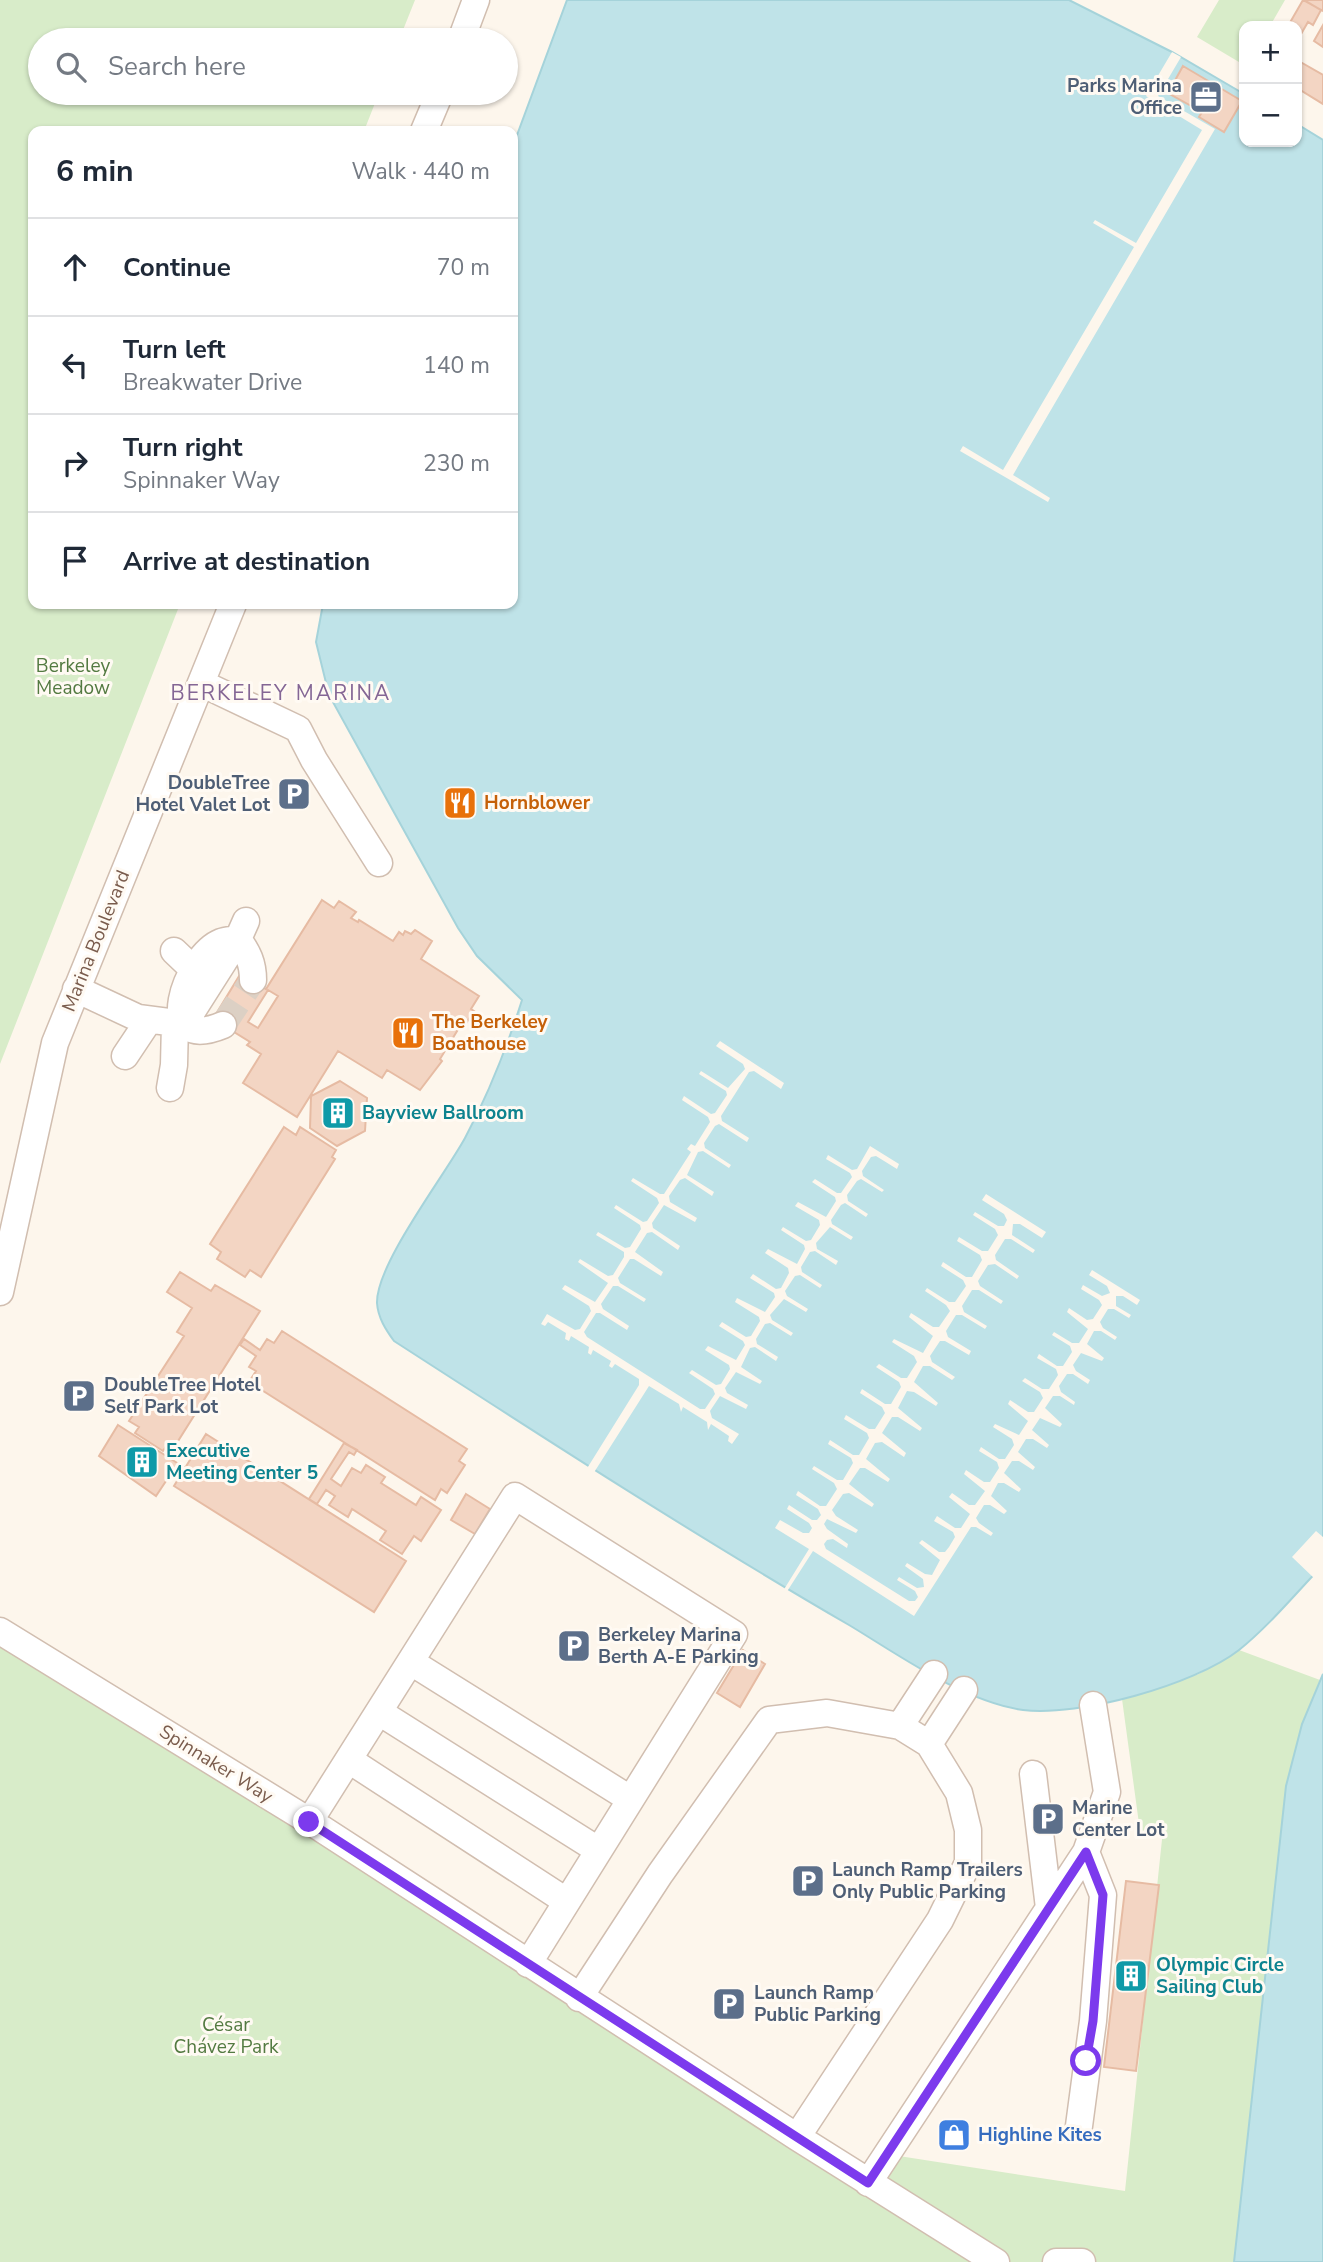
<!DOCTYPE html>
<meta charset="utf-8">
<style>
:root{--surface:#fff;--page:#f2f2f3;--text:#1f2937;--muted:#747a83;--line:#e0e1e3}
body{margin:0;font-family:"Nunito Sans",sans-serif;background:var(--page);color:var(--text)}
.controls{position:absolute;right:21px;top:21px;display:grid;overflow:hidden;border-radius:14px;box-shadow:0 2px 5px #0004}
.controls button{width:63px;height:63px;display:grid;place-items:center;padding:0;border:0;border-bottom:2px solid var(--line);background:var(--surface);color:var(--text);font:35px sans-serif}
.stop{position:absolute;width:21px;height:21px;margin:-16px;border:5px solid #7c3aed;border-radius:50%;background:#fff}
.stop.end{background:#7c3aed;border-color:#fff;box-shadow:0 2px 7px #0008}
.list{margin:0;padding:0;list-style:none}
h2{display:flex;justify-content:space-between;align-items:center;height:91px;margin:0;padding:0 28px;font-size:30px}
h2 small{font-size:23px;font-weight:400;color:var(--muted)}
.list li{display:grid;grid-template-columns:46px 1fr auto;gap:21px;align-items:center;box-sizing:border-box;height:98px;padding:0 28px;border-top:2px solid var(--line)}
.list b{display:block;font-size:26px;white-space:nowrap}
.list p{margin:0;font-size:23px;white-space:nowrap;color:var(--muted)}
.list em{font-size:23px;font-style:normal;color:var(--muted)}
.icon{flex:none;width:38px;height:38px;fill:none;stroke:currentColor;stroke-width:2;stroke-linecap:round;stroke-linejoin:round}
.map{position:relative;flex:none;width:1323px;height:2262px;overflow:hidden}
.search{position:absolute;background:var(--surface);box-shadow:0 2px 5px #0004;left:28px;top:28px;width:490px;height:77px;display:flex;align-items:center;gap:18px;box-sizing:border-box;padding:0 24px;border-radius:38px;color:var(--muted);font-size:26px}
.panel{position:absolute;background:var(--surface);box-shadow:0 2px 5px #0004;left:28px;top:126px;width:490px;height:483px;border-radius:14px}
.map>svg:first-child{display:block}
.green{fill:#d8ecc9}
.water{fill:#bfe3e8;stroke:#a5d3da;stroke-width:2}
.pier{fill:#fdf6ec}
.building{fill:#f3d5c3;stroke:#e6bba3;stroke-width:2;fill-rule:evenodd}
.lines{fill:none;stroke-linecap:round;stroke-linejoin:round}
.minor-tunnel{stroke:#dcd0c4;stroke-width:26;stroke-dasharray:26 13;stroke-linecap:butt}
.minor-casing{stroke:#d1beb0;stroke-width:29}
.minor{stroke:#fff;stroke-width:26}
.route{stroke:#7c3aed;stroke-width:9}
.labels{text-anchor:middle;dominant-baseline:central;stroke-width:6;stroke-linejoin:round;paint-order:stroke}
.service-label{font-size:19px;font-weight:bold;fill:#4e5e75;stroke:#fffaf3;text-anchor:start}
.park-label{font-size:19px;fill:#537a41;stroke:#fffaf3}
.food-label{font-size:19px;font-weight:bold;fill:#c56008;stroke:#fffaf3;text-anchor:start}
.street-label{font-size:19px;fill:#7a5c4d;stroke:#fffaf3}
.culture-label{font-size:19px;font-weight:bold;fill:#0d838f;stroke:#fffaf3;text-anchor:start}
.shop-label{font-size:19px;font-weight:bold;fill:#366cbe;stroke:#fffaf3;text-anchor:start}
.neighbourhood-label{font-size:21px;letter-spacing:2px;fill:#846695;stroke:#fffaf3}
</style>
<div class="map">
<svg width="1323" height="2262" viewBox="0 0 1323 2262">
<rect width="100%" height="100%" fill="#fdf6ec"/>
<path class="green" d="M0,0H415L399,40H40V93H379L364,131H33V604H180L0,1064Z
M1219,0H1285L1270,26H1244V65L1197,37Z
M0,1631L868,2183L886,2154L1125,2191L1163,1830L1140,1831L1122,1699L1199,1674L1239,1650L1320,1680L1302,1724L1286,1786L1234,2262H0Z"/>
<path class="water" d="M567,0H1069L1172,52L1244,94V142H1297V124L1323,140V1565C1296,1593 1269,1626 1239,1650C1194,1685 1079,1717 1023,1710C964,1702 899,1655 849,1625C694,1535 544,1438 394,1341C386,1330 378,1318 377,1303C376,1264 445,1175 465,1138C488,1095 507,1047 522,1000L477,956L458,928L329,695L316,642L323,604H513V146Z
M1323,1674V2262H1234L1286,1786L1302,1724Z"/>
<path class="pier" d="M1172,52L1181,57L1158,96L1215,129L1013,475L1050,498L1048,502L960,451L963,446L1003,470L1134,247L1093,223L1095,220L1136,243L1202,130L1146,96Z
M720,1041L784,1083L781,1089L754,1071L749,1072L721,1116L722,1121L749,1138L747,1142L719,1124L715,1126L704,1143L705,1148L731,1165L729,1168L703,1151L698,1152L687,1175L714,1192L712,1196L685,1178L680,1180L669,1196L670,1202L697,1218L695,1222L664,1205L652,1223L653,1228L680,1246L678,1250L652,1232L647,1233L635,1252L663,1272L661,1276L634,1259H630L618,1278L620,1283L646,1299L644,1302L618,1286H613L601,1304L603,1309L629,1326L627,1330L600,1313H596L584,1332L587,1337L700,1409H705L715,1394L713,1389L689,1373L692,1370L716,1385L721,1384L730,1369L729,1365L705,1350L708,1346L736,1360L745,1345L743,1341L719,1326L722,1322L746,1337L751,1336L760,1321L759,1317L735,1302L737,1298L765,1312L775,1297L774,1293L750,1278L753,1274L776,1289L781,1288L789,1273L788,1268L765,1253L768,1249L797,1264L805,1249L804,1245L781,1230L783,1227L806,1241L811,1240L820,1225L819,1220L795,1206L798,1202L826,1217L836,1201L835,1197L812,1182L815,1179L837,1193H841L852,1177L850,1173L826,1159L828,1155L852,1170L857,1169L870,1146L899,1164L897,1169L876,1156L871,1157L862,1171L863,1176L884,1190L882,1192L861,1179L857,1181L847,1195L848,1201L868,1214L866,1217L845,1203L841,1205L831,1220L832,1224L853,1237L851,1240L830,1227L816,1243L817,1249L838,1261L836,1265L815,1251L810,1252L801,1267L802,1272L822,1285L820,1288L800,1275L795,1276L785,1291L787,1296L808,1309L806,1312L784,1299L770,1315L772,1320L793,1333L791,1336L770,1323L765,1324L756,1339L757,1344L778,1357L776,1361L755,1347L750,1348L741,1367L762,1381L760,1384L736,1372L725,1388L727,1393L748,1405L746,1409L720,1396L710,1411L712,1418L739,1434L732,1444L728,1441L729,1436L711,1424L708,1430L707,1422L683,1407L681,1412L679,1404L649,1386L593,1474L586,1470L639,1385V1379L615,1364L612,1368L609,1366L611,1361L593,1350L591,1355L588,1353L589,1347L571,1336L569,1341L565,1339L566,1333L548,1322L545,1326L541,1324L547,1314L575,1330L580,1329L591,1311L589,1306L562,1289L565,1285L595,1302L608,1283L578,1262L580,1259L608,1276L613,1275L624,1257V1252L596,1235L598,1232L625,1248L630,1247L641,1229L640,1225L614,1208L616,1205L643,1222L647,1221L659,1203L657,1198L631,1181L633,1178L660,1194H664L691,1152L687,1149L691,1144L695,1146L710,1122L708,1117L682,1100L684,1096L711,1114L715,1113L727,1095L726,1091L699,1074L701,1071L728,1088L745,1069L743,1064L716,1046Z
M986,1194L1046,1232L1042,1238L1020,1224H1013L1012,1235L1035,1250L1033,1253L1011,1239H1005L995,1255L996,1260L1019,1276L1017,1279L995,1264L988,1265L978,1281L980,1286L1003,1301L1001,1304L979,1290H972L962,1306L964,1312L987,1326L985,1329L962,1315H956L946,1331L948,1337L971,1351L969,1355L945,1341H940L930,1356L932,1362L955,1377L952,1380L930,1366H923L914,1382L938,1403L936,1406L914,1392L907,1391L898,1408L922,1428L920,1431L898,1417H892L882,1433L906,1453L904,1457L882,1442L875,1443L866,1459L890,1479L888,1482L865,1468H860L849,1484L874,1504L872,1507L849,1493L843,1494L832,1510L836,1516L858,1530L856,1533L827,1519L824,1524L827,1529L848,1544L847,1548L833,1539L827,1540L824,1544L826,1549L909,1601H915L918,1597L915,1591L897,1580L899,1577L917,1588L924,1587L923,1579L905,1566L907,1563L925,1574L932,1575L940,1560L919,1543L922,1540L939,1552H945L949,1547L955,1537L953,1532L934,1521L937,1516L955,1528H961L970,1514L949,1497L952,1493L969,1505H975L985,1491L964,1474L966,1470L984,1482H990L999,1468L997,1462L979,1451L981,1447L999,1459H1005L1014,1445L1012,1439L993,1427L995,1424L1019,1435L1028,1421L1008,1404L1010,1400L1028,1412H1034L1043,1398L1040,1392L1022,1381L1025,1378L1042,1389H1049L1058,1375L1056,1369L1037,1358L1039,1354L1057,1366H1063L1072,1352L1070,1346L1052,1335L1054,1332L1072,1343H1079L1088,1329L1067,1312L1069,1308L1087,1320L1093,1319L1102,1305L1099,1300L1081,1289L1083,1285L1102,1296L1110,1293L1107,1286L1089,1275L1092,1270L1140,1300L1137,1305L1123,1296H1116V1306L1131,1315L1129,1318L1114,1309H1108L1100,1322L1103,1328L1117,1337L1115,1340L1101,1331H1094L1087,1344L1104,1358L1102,1361L1081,1353L1073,1365L1076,1371L1090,1380L1088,1384L1073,1374H1067L1059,1386L1061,1392L1075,1402L1074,1405L1060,1396H1053L1045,1408L1062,1424L1060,1427L1040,1418L1032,1430L1049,1445L1047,1448L1033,1439H1026L1018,1452L1035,1467L1033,1470L1019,1461H1012L1004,1473L1021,1489L1019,1492L1004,1483H998L991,1496L1007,1511L1004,1514L990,1505H984L976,1518L979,1523L993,1533L991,1536L976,1527H971L914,1616L813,1551L786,1593L783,1591L809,1549L775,1528L780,1520L803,1533H809L812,1528L809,1523L787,1509L789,1505L812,1520H817L821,1515L818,1509L796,1495L798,1491L820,1506H826L837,1489L834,1483L812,1469L814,1466L837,1480H843L853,1463L851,1458L828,1444L830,1440L853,1455H859L869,1438L867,1433L844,1419L846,1415L869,1429H875L885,1413L882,1407L860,1393L862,1389L885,1404H891L901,1387L899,1382L876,1367L879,1364L901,1378H907L917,1362L914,1356L892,1342L894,1339L923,1353L933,1336L909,1317L911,1313L933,1327H939L950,1311L946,1305L925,1291L927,1288L949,1302H955L966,1286L963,1280L941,1266L943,1262L966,1277H972L982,1260L980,1255L957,1241L959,1237L982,1251H988L998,1235L995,1229L973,1215L975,1212L998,1226H1004L1007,1220L1004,1214L982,1200Z
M1316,1531L1323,1537V1570L1315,1579L1292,1557Z"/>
<path class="building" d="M1303,0L1321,10L1313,25L1308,22L1297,41V26H1288Z
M1304,0H1323V11L1321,10Z
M1323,25V47L1314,41Z
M1297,60L1323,75V104L1297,88Z
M1183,66L1242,101L1224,132L1199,117L1202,112L1168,93Z
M322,900L334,908L339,901L356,912L351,918L358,922L359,920L393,941L399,932L403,935L405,931L411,934L415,930L432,941L421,959L479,996L471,1009L474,1011L465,1025L462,1023L440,1059L442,1061L420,1090L387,1070L382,1078L338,1051L297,1117L243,1083L261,1054L247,1045L250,1042L213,1019L241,973L266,989ZM268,990L278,996L258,1028L248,1022Z
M340,1081L367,1098L365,1131L337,1146L310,1128L311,1096Z
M284,1127L296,1135L300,1127L336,1150L332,1157L335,1159L261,1277L250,1270L245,1277L217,1259L221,1252L210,1244Z
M180,1272L211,1291L215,1285L260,1311L173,1449L167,1445L163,1451L135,1433L139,1427L129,1421L184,1336L177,1332L192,1308L167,1292Z
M282,1331L467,1449L459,1461L465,1465L447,1493L441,1489L435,1500L249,1382L256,1371L249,1367L256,1356L240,1345L244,1339L260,1350L267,1339L274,1343Z
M118,1425L185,1468L180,1477L172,1472L156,1496L99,1456Z
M206,1434L406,1561L374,1612L174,1486Z
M344,1443L357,1450L354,1455L349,1452L331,1479L341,1486L352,1468L361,1473L366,1465L385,1477L381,1483L416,1505L421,1497L441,1510L421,1541L414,1536L402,1554L380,1540L386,1531L352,1509L348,1517L329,1505L335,1496L326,1490L317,1504L309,1499Z
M466,1494L490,1509L475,1534L451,1520Z
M743,1650L765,1664L740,1707L717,1693Z
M1126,1881L1159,1885L1136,2071L1104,2067Z"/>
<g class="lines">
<path class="minor-tunnel" d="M223,1025L253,980"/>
<defs>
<path id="minor" d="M461,40L476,0
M424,131L440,93
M201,683L298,729L314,760L379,863
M174,951L195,971
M76,989L138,1018L184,1024L238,939L246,921
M223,1025C151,1055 186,956 221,942C226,940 233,940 238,939C248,953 253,963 253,980
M125,1056L149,1020
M170,1088L174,1065L175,1023
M0,1292L55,1043L233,604
M0,1631L322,1829L797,2137L996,2262
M411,1662L630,1799
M379,1712L598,1850
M900,1726L934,1674
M929,1744L964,1690
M349,1760L566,1901
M1033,1774L1049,1908
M309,1822L515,1496L734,1634L528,1964
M579,1998L660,1874L769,1720L827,1713L900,1726L929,1744L959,1793L968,1830V1863L940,1920L797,2137
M1079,2126L1093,2021L1103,1895L1086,1852
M868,2183L1086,1852L1107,1792L1093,1705
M1056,2262H1082"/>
</defs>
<use href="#minor" class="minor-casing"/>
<use href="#minor" class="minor"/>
</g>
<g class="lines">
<path class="route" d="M309,1822L868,2183L1086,1852L1103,1895L1093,2021L1086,2061"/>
</g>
<defs>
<symbol id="office-square" viewBox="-11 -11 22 22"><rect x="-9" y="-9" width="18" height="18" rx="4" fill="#5c6f8a" stroke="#fffaf3"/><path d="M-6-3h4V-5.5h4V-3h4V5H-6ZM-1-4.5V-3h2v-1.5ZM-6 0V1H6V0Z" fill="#fff"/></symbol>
<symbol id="parking-square" viewBox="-11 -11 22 22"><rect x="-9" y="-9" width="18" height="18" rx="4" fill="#5c6f8a" stroke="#fffaf3"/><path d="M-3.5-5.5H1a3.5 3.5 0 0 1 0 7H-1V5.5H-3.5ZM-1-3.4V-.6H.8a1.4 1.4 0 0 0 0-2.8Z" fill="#fff"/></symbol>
<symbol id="restaurant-square" viewBox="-11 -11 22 22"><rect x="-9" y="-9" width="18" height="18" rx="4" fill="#e8710a" stroke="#fffaf3"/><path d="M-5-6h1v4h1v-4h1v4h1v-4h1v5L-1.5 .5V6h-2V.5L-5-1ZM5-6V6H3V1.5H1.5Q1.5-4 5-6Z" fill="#fff"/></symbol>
<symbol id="building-square" viewBox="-11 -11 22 22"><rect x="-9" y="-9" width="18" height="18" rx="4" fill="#0f9aa8" stroke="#fffaf3"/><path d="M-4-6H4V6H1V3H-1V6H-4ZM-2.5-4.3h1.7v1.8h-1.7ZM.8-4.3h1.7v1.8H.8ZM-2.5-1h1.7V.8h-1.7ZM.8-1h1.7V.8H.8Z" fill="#fff"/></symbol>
<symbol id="shop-square" viewBox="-11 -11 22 22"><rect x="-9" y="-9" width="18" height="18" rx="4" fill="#3f7fe0" stroke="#fffaf3"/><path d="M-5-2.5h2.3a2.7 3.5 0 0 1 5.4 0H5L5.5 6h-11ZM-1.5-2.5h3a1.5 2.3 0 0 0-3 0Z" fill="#fff"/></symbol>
</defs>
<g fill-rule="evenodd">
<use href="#office-square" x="1187" y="78" width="38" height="38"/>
<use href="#parking-square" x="275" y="775" width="38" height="38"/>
<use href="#restaurant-square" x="441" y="784" width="38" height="38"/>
<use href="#restaurant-square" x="389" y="1014" width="38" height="38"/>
<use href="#building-square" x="319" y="1094" width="38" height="38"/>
<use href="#parking-square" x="60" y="1377" width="38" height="38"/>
<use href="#building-square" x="123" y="1443" width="38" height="38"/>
<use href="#parking-square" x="555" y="1627" width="38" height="38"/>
<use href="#parking-square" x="1029" y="1800" width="38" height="38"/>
<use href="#parking-square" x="789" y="1862" width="38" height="38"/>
<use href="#building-square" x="1112" y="1957" width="38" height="38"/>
<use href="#parking-square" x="710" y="1985" width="38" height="38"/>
<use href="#shop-square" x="935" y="2116" width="38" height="38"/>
</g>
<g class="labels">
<g class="service-label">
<text x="1182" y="86" text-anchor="end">Parks Marina<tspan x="1182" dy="22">Office</tspan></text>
<text x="270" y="783" text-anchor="end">DoubleTree<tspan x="270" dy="22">Hotel Valet Lot</tspan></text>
<text x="104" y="1385">DoubleTree Hotel<tspan x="104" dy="22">Self Park Lot</tspan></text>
<text x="598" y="1635">Berkeley Marina<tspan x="598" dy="22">Berth A-E Parking</tspan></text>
<text x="1072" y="1808">Marine<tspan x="1072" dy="22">Center Lot</tspan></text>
<text x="832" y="1870">Launch Ramp Trailers<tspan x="832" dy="22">Only Public Parking</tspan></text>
<text x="754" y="1993">Launch Ramp<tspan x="754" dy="22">Public Parking</tspan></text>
</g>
<g class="park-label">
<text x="73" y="666">Berkeley<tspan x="73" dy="22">Meadow</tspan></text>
<text x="226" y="2025">César<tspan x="226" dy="22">Chávez Park</tspan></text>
</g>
<g class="food-label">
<text x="484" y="803">Hornblower</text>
<text x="432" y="1022">The Berkeley<tspan x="432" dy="22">Boathouse</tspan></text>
</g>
<g class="street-label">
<text transform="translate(96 941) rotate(-68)">Marina Boulevard</text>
<text transform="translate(216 1764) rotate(32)">Spinnaker Way</text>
</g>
<g class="culture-label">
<text x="362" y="1113">Bayview Ballroom</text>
<text x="166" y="1451">Executive<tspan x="166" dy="22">Meeting Center 5</tspan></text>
<text x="1156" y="1965">Olympic Circle<tspan x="1156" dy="22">Sailing Club</tspan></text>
</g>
<g class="shop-label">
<text x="978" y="2135">Highline Kites</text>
</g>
<g class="neighbourhood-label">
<text x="281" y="693">BERKELEY MARINA</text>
</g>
</g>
</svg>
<div class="controls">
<button>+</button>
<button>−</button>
</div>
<div class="stop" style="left:1086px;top:2061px"></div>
<div class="stop end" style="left:309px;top:1822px"></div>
<div class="search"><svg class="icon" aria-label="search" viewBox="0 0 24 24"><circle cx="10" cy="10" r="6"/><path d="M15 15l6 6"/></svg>Search here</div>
<section class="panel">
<h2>6 min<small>Walk · 440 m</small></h2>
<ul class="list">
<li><svg class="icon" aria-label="ahead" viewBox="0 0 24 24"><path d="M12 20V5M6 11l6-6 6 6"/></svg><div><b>Continue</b></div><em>70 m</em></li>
<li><svg class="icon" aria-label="left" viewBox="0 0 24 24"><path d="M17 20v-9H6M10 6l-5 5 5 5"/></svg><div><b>Turn left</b><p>Breakwater Drive</p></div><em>140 m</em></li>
<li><svg class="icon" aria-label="right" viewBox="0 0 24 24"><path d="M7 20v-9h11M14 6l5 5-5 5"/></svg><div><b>Turn right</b><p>Spinnaker Way</p></div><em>230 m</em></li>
<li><svg class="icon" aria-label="arrive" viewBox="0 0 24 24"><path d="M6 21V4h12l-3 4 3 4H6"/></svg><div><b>Arrive at destination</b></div></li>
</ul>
</section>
</div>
